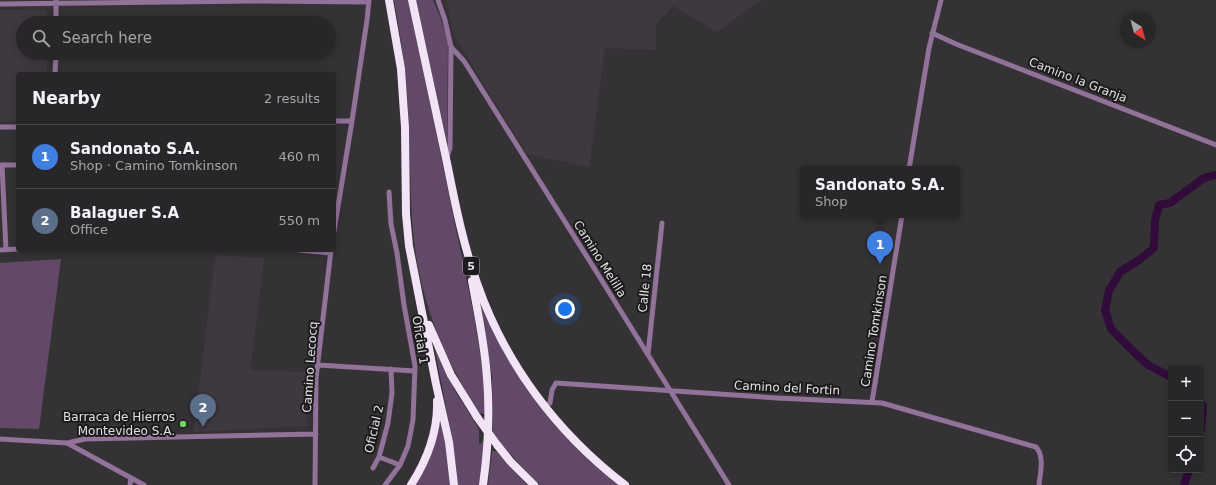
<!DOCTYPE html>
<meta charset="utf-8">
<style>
:root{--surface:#282628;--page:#343234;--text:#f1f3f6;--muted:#a5a5a8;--line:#444345;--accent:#8abfa5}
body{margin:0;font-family:"DejaVu Sans",sans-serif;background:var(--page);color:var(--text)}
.controls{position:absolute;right:12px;bottom:12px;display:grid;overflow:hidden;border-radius:4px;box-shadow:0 2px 10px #0003}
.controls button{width:36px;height:36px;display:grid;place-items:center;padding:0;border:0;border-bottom:1px solid var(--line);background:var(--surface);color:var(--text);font:20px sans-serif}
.compass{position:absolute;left:1120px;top:12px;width:36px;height:36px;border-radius:50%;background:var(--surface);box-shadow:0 2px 10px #0003;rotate:144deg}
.you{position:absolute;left:565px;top:309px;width:14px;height:14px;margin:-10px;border:3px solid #fff;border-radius:50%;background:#1a73e8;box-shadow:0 0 0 6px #1a73e833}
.badge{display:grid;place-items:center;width:26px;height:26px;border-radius:50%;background:var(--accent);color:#fff;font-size:13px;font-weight:700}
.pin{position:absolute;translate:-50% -33px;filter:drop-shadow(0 1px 2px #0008)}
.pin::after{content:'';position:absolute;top:21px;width:14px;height:12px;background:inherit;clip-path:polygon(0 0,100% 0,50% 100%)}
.popup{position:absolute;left:800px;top:166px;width:160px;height:52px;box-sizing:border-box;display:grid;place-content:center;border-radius:4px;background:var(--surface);filter:drop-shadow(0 1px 3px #0005);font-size:13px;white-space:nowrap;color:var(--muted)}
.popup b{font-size:15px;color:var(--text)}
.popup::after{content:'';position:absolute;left:50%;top:100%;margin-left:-8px;border:8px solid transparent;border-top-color:var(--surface)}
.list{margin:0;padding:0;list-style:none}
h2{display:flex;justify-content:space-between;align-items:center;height:52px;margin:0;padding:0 16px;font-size:17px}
h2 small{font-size:13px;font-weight:400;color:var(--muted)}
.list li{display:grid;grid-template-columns:26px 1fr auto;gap:12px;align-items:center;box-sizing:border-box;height:64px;padding:0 16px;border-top:1px solid var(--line)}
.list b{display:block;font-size:15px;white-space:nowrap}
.list p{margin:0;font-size:13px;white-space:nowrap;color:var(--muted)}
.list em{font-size:13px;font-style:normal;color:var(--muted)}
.icon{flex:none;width:22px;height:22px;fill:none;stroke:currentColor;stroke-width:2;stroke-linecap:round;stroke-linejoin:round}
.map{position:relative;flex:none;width:1216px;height:485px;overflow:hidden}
.search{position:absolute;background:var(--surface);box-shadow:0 2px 10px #0003;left:16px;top:16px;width:320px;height:44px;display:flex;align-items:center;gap:10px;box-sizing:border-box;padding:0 14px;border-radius:22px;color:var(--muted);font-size:15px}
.panel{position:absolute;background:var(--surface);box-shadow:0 2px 10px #0003;left:16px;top:72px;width:320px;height:180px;border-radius:4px}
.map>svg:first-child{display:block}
.built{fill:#403841}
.green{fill:#624968}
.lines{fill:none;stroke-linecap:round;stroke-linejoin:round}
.river{stroke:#310b39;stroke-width:8}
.minor{stroke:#917299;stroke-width:5}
.highway{stroke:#f2e3f6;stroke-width:8}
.highway-bridge{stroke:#f2e3f6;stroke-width:8}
.poi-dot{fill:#74d25b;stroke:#1c1a1c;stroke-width:1.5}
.labels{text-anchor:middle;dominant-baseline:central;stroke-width:4;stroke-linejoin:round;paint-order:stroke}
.shield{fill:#1c1a1c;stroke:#a6a4a7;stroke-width:1}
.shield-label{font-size:11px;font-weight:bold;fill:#e1dfe2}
.street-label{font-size:12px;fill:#e1dfe2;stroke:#1c1a1c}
.poi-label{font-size:12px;fill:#e1dfe2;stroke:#1c1a1c;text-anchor:end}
</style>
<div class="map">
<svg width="1216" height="485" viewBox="0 0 1216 485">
<rect width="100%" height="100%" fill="#353236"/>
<path class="built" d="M446,0H761L717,32L673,6L656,24V50L605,48L589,167L527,154L454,36Z
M0,10H47V23H23V53H47V74H18V121H0Z
M215,255L264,258L250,370L306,372L307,426L194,432Z"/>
<path class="green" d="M394,0H408L413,21L474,316L483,372L485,414L479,413C452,371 431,326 420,277C409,227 411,177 409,126C407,84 402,42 394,0Z
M416,0H433L440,16L448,41L447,143Z
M61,259L39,429L0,428V263Z
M480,302C510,375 556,437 619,485H539L501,444L493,432L492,377Z
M434,345L454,389L479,429V445L483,441L484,443L480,485H458L453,444Z
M441,415L446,440L451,485H415Z
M492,450L497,452L527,485H488Z"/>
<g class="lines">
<path class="river" d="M1171,377L1148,365L1133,351L1111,329L1105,310L1109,291L1120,272L1139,260L1154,248L1155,220L1159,205L1170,203L1204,178L1216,175
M1201,403L1203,406L1201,430
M1184,485L1189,470"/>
<path class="minor" d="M438,0L445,20L451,47L450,148L447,157
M0,4L257,1L369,2
M56,23V0
M932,33L956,44L1216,145
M451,47L464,61L594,268L729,485
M55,74L56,53
M334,121H352
M0,127H18
M0,165H18
M2,165L6,250
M909,169L929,48L941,0
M334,231L352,121L367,20L369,0
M0,250L18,249
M299,250L330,253
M648,354L662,223
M318,365L415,371
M872,402L902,215
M545,407L550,403L552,390L556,383L777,398L882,403L1036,447C1045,457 1040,473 1039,485
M0,439L67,443L85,439L316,434
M67,443L144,485
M379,457L400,465
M373,468L379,457L388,423L392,393L391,369
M130,485L131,478
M315,485L316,378L331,250
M385,485L400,465L408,446L413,420L415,366L404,305L397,253L391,224L389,192"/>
<path class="highway" d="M389,0L401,69L403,99L405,127L406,214L409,246L436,384L449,442L454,485
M412,0C424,54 435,109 447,163C455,203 463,244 477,283C505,364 557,433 625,485
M472,281C478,313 485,346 487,378C490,414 488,450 483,485
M429,325L451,375L477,417
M498,446L510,461L534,485
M411,485C427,460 438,431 437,401"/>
<path class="highway-bridge" d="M477,417L498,446"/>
</g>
<circle class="poi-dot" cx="183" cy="424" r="4"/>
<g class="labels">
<rect class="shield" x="463" y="257" width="16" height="18" rx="3"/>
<g class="shield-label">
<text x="471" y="266">5</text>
</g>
<g class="street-label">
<text transform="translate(1078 80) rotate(21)">Camino la Granja</text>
<text transform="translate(600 259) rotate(58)">Camino Melilla</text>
<text transform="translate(645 288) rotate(-84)">Calle 18</text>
<text transform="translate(874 331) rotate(-81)">Camino Tomkinson</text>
<text transform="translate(420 340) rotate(81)">Oficial 1</text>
<text transform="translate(310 367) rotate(-86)">Camino Lecocq</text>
<text transform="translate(787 388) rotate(3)">Camino del Fortin</text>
<text transform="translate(374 429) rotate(-77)">Oficial 2</text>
</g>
<g class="poi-label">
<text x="175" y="417">Barraca de Hierros<tspan x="175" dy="14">Montevideo S.A.</tspan></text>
</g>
</g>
</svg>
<div class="controls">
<button>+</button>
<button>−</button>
<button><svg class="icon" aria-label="locate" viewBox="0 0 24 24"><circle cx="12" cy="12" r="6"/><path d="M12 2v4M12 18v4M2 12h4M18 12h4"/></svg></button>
</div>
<svg class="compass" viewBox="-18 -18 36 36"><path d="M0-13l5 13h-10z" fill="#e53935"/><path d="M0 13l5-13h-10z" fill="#a5a5a8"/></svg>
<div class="you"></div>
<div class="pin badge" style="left:880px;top:264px;background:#3f7fe0">1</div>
<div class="popup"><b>Sandonato S.A.</b>Shop</div>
<div class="pin badge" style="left:203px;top:427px;background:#5c6f8a">2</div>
<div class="search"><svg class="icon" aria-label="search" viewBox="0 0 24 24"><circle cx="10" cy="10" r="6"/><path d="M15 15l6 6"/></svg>Search here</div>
<section class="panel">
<h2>Nearby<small>2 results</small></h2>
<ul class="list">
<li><span class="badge" style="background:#3f7fe0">1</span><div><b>Sandonato S.A.</b><p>Shop · Camino Tomkinson</p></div><em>460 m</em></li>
<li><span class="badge" style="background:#5c6f8a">2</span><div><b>Balaguer S.A</b><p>Office</p></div><em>550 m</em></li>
</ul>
</section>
</div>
